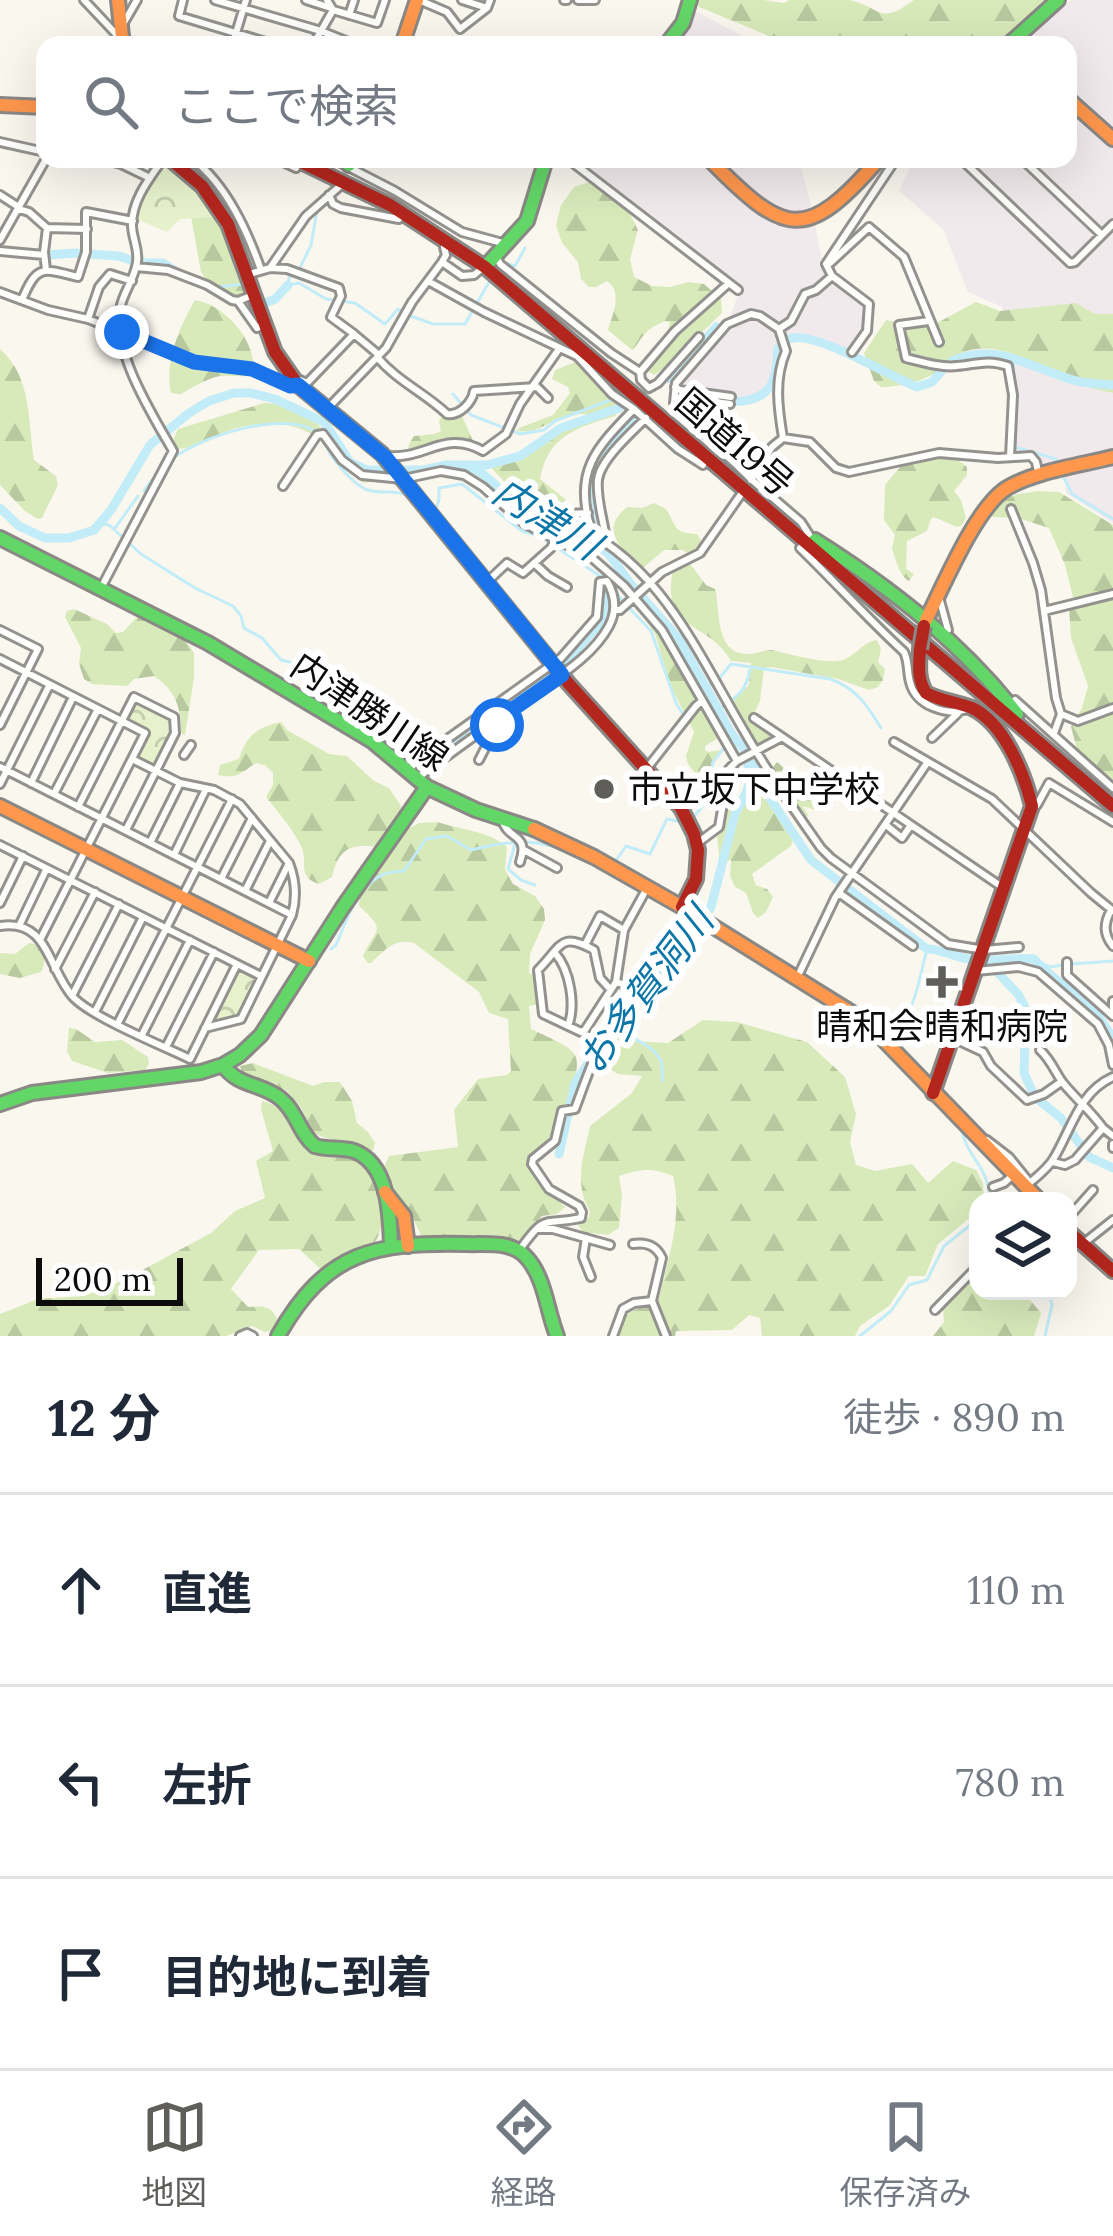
<!DOCTYPE html>
<html lang="ja">
<meta charset="utf-8">
<style>
:root{--surface:#fff;--page:#f6f6f7;--text:#1f2937;--muted:#747a83;--line:#e0e1e3;--accent:#5f5e5b}
body{margin:0;font-family:Lora,"Noto Sans JP",serif;background:var(--page);color:var(--text)}
.controls{position:absolute;right:36px;bottom:36px;display:grid;overflow:hidden;border-radius:24px;box-shadow:0 12px 48px #0002}
.controls button{width:108px;height:108px;display:grid;place-items:center;padding:0;border:0;border-bottom:3px solid var(--line);background:var(--surface);color:var(--text);font:60px sans-serif}
.scale{position:absolute;left:36px;bottom:30px;width:147px;box-sizing:border-box;padding-left:12px;border:6px solid #0c0c0c;border-top:0;font-size:33px;line-height:42px;white-space:nowrap;color:#0c0c0c;-webkit-text-stroke:9px #fff;paint-order:stroke}
.stop{position:absolute;width:36px;height:36px;margin:-27px;border:9px solid #1a73e8;border-radius:50%;background:#fff}
.stop.end{background:#1a73e8;border-color:#fff;box-shadow:0 3px 12px #0008}
.list{margin:0;padding:0;list-style:none}
h2{display:flex;justify-content:space-between;align-items:center;height:156px;margin:0;padding:0 48px;font-size:51px}
h2 small{font-size:39px;font-weight:400;color:var(--muted)}
.list li{display:grid;grid-template-columns:78px 1fr auto;gap:36px;align-items:center;box-sizing:border-box;height:192px;padding:0 48px;border-top:3px solid var(--line)}
.list b{display:block;font-size:45px;white-space:nowrap}
.list em{font-size:39px;font-style:normal;color:var(--muted)}
.icon{flex:none;width:66px;height:66px;fill:none;stroke:currentColor;stroke-width:2;stroke-linecap:round;stroke-linejoin:round}
.map{position:relative;flex:none;width:1113px;height:1336px;overflow:hidden}
.search{position:absolute;background:var(--surface);box-shadow:0 12px 48px #0002;left:36px;right:36px;top:36px;height:132px;display:flex;align-items:center;gap:30px;box-sizing:border-box;padding:0 42px;border-radius:24px;color:var(--muted);font-size:45px}
.sheet{height:732px;background:var(--surface)}
nav{display:flex;justify-content:space-around;align-items:center;box-sizing:border-box;height:168px;border-top:3px solid var(--line);background:var(--surface);font-size:33px;color:var(--muted)}
nav a{display:grid;justify-items:center;gap:6px}
nav .on{color:var(--accent)}
.map>svg:first-child{display:block}
.industrial{fill:#f1eaed}
.forest{fill:url(#forest-firs)}
.park{fill:url(#park-crowns)}
.lines{fill:none;stroke-linecap:round;stroke-linejoin:round}
.stream{stroke:#c2ecf7;stroke-width:3}
.canal{stroke:#c2ecf7;stroke-width:6}
.river{stroke:#c2ecf7;stroke-width:9}
.street-casing{stroke:#93928e;stroke-width:12}
.fast-casing{stroke:#8a8885;stroke-width:18}
.slow-casing{stroke:#8a8885;stroke-width:18}
.jam-casing{stroke:#8a8885;stroke-width:18}
.street{stroke:#fefefd;stroke-width:6}
.fast{stroke:#63d668;stroke-width:12}
.slow{stroke:#ff974d;stroke-width:12}
.jam{stroke:#b3261e;stroke-width:12}
.jam-bridge-casing{stroke:#8a8885;stroke-width:18;stroke-linecap:butt}
.jam-bridge{stroke:#b3261e;stroke-width:12}
.route{stroke:#1a73e8;stroke-width:15}
.poi-dot{fill:#5f5e5b;stroke:#fff;stroke-width:4.5}
.labels{text-anchor:middle;dominant-baseline:central;stroke-width:12;stroke-linejoin:round;paint-order:stroke}
.street-label{font-size:36px;fill:#0c0c0c;stroke:#fff}
.poi-label{font-size:36px;fill:#0c0c0c;stroke:#fff;text-anchor:start}
.water-label{font-size:39px;font-style:italic;fill:#0b76a7;stroke:#fff}
</style>
<div class="map">
<svg width="1113" height="1336" viewBox="0 0 1113 1336">
<defs>
<pattern id="forest-firs" width="22" height="20" patternUnits="userSpaceOnUse" patternTransform="scale(3)"><rect width="22" height="20" fill="#d8eaba"/><path d="M5 1l3.5 6h-7zM16 11l3.5 6h-7z" fill="#b8c89f"/></pattern>
<pattern id="park-crowns" width="20" height="18" patternUnits="userSpaceOnUse" patternTransform="scale(3)"><rect width="20" height="18" fill="#e7f2cd"/><path d="M2 6a3 3 0 1 1 6 0M12 15a3 3 0 1 1 6 0" fill="none" stroke="#c5ceaf"/></pattern>
</defs>
<rect width="100%" height="100%" fill="#faf7ef"/>
<path class="industrial" d="M1071,0H1113V452L1046,468L1031,453H1012L1013,386L1002,307L968,292L943,229L899,191L914,159H1068V45H1014Z
M691,9L743,36L767,45H671Z
M570,159H799L812,209L823,264L829,275L868,306L866,331L850,354L807,337L784,339L776,353L770,383L752,398L685,390L677,385L726,327L740,290Z
M1113,464V523L1066,493L1065,476Z"/>
<path class="forest" d="M697,0H763L784,3L789,0C807,0 831,0 850,0C882,8 879,26 914,0H1052L1003,45H781L774,38L699,7Z
M592,181L626,206L638,230L630,259L634,277L652,286L671,287L688,282L704,284L721,299L722,313L667,366L654,375L647,371L648,354L666,337L670,322L665,321C658,324 649,328 644,335C639,340 638,345 632,350L608,330C613,313 623,293 607,281L596,287H589L581,279L578,262L562,243L556,225L561,205L574,187Z
M190,211L215,212L250,300L245,303L210,285L201,272Z
M195,300C226,305 259,343 253,376C242,377 231,375 220,376C206,379 193,387 181,394L171,393C164,362 180,326 195,300Z
M976,302L1000,311L1076,303L1095,314H1113V393C1101,390 1087,388 1076,383C1043,369 1005,340 967,351C953,356 947,364 936,372C923,382 897,387 881,387L874,381L864,353L886,320L901,323H937Z
M0,349C32,377 28,421 34,460L56,476L58,485L42,518L38,519L25,511L0,485Z
M576,362L587,363L620,394L622,403L615,416C577,428 548,435 540,479L565,499C567,510 567,516 556,522C533,507 509,489 491,467L492,460L507,455H528L562,429L590,419V415C558,409 546,435 517,431L519,428L553,415L570,393L568,387L552,379L555,370Z
M264,403C318,404 329,446 370,472V482L363,483C350,473 341,459 330,448C301,420 266,419 230,430C212,436 194,449 176,449L174,438L178,429Z
M446,410L462,416L473,441L459,438L408,453L409,444L414,436L434,434L441,431L439,421Z
M938,458H956L967,467V475L954,491L961,500L966,518L962,525L957,527L934,517L931,519L927,531L907,541L906,569L914,574L909,581C899,576 896,559 892,549L895,535L884,520L885,485L901,466Z
M1038,491L1059,492L1113,525V781L1078,753L1071,727L1082,708L1088,686L1071,638L1069,607L1073,597L1065,565L1049,528L1018,518L993,517L988,511L990,504L1018,494Z
M654,503L666,509C677,526 672,533 697,534L701,541L698,552L690,555L683,550H664L643,568C624,550 597,532 627,507L642,508Z
M681,565H691L706,585L715,589C721,609 713,657 752,654C759,653 765,650 772,650C790,654 826,665 843,660C857,655 862,642 877,640L881,649L878,662L885,669L883,680L878,687L869,690L838,679L771,667L764,668L760,701L753,716L777,737L755,747L730,703L749,685L751,663L731,661C709,621 660,632 673,570Z
M640,608L659,630L720,737L705,746V750L708,752L720,750L712,762L709,774L718,785L727,804L742,806L751,784L759,782L793,840L791,846L752,874L756,885L767,889L773,897L766,912L758,918L753,913L746,893L735,887L730,876L731,860L720,862L717,836L725,819L724,809L688,764L686,756L694,732L671,687L655,634L640,612Z
M74,609L107,624L116,633L123,632L137,617L149,618L181,633L194,653V678L185,735L181,733C181,707 176,691 154,676L134,679L127,686L92,684L84,679L79,664L81,648L65,617L67,611Z
M281,722L287,730L329,754L347,756L374,781L389,788L401,806C398,824 390,836 376,847C348,843 338,851 332,877L319,884C295,876 310,862 300,844C291,827 278,812 266,797L273,785V773L265,765L256,763C240,773 239,779 218,775L220,765L239,759C246,736 257,727 281,722Z
M777,762L789,772V783L796,790L822,792L824,801L819,811L802,806L808,814L806,821L771,770Z
M438,822C460,830 490,831 507,847L505,870L513,884L535,896L544,909L545,920L530,954L529,973L536,976L539,1004L529,1006L531,1029C581,1053 586,1049 566,1104L561,1106L554,1133L529,1159L538,1182L565,1207L557,1214L542,1216L519,1240C490,1235 444,1245 421,1235L409,1210L391,1189L383,1170L389,1156L458,1147L454,1110L478,1079L507,1075L511,1071L508,1019L489,1013L479,992L414,943C394,938 385,950 371,963H368L363,956C376,927 388,932 359,906L360,894L408,829L419,823Z
M29,943C44,945 48,960 41,972L20,978L0,974V953L15,954Z
M703,1020L737,1022L807,1042L845,1077L856,1114L850,1142L856,1165L875,1171L912,1164L928,1183L953,1161L976,1170L983,1183L984,1201H978V1211L938,1244L925,1276H909L889,1306L860,1326L855,1336H762L760,1318L749,1315L732,1330L676,1331L675,1336H615L626,1314L659,1299C668,1258 683,1218 673,1176C651,1167 641,1169 619,1176L622,1195L619,1228L608,1235L583,1232L578,1225L589,1217L590,1211C573,1184 584,1155 590,1126L632,1093L642,1076L618,1074L605,1066L606,1047L617,1034L631,1041L668,1043Z
M69,1028L76,1029L95,1042L122,1040L148,1057L149,1064L145,1070L108,1073L72,1061L67,1051Z
M253,1063L313,1086L324,1082H340L352,1101L357,1123L368,1132L375,1143L373,1151L355,1142L336,1141L320,1136L310,1130L302,1109L287,1091L243,1076L240,1066Z
M262,1101C289,1106 287,1133 306,1148C323,1160 344,1148 361,1161C381,1176 389,1222 375,1242L324,1272L299,1249L259,1250L231,1289L248,1307C262,1306 271,1305 277,1319L274,1330L265,1332L252,1326L226,1336H0V1314L38,1299L84,1296L124,1280L211,1233L235,1211L265,1198L256,1161L273,1151L261,1109Z
M978,1273V1291L1025,1294L1041,1313L1034,1336H933L944,1322L943,1308Z"/>
<path class="park" d="M164,161L202,193L217,214L213,217L180,219L167,232L136,219L141,197Z
M134,701L171,718L172,734L156,766L138,759L149,731L127,719Z
M240,968L258,979L239,1016L214,1026L210,1023Z"/>
<g class="lines">
<path class="stream" d="M320,199L326,194
M504,263L515,266L525,248
M299,270L311,245L317,211
M290,273L288,285L299,283L326,299L355,303L385,324L398,309L402,312
M218,287L244,284
M476,305L489,282
M408,315L433,324H465L473,310
M1013,360L1015,389
M453,394L471,415L520,434L544,430L555,421L613,399
M1016,405L1015,447L1056,459L1058,465
M172,459C199,437 285,409 316,432C324,438 326,447 331,455C339,466 353,483 365,489C379,495 394,489 411,496
M1062,474L1072,494L1113,519
M144,491L164,464
M435,511L439,500V488L462,484L522,531L539,536L600,576L611,579L619,597L651,631L676,703L686,719
M100,523L109,525L141,554L195,588L233,606L241,616L244,628L262,638L281,660L310,667L336,679L330,696L376,720L382,719L406,729
M115,528L138,496
M706,687L718,680L731,664L830,679C856,688 867,705 881,728
M718,710C737,697 748,690 750,667
M691,820L706,802L713,762L733,736
M515,844L508,869L521,880L535,885
M613,865L626,846L650,854L667,819L682,822
M331,949L336,945C347,920 357,885 384,874C385,873 402,871 404,871L426,839L447,836L471,850C525,836 545,840 596,864
M1034,959L1050,967L1063,965
M1071,964L1113,961
M623,1010C620,1046 647,1036 660,1059C663,1064 662,1075 663,1081
M917,1066L891,1037C915,1014 919,980 927,949
M962,1130C967,1159 988,1163 990,1201
M860,1336L891,1311L909,1285L927,1280L944,1246L978,1219
M1045,1336L1052,1305L1048,1291"/>
<path class="canal" d="M669,380L716,325
M597,530L592,472L598,460L637,416
M416,771L568,662L602,623L607,604L604,584"/>
<path class="river" d="M48,255L75,253L119,256L139,263H163L177,272
M260,305L275,299L288,285
M952,361C996,341 1031,368 1073,380C1086,384 1100,384 1113,385
M677,394C706,397 762,416 774,378C777,369 777,358 778,349C784,342 784,340 793,338C819,333 891,377 917,387L932,382L944,368
M467,465L483,474L528,514L579,534L608,553L630,583L679,639L733,736L760,768L765,791L811,860L927,949C943,949 958,959 975,960C995,962 1014,957 1034,959C1063,991 1092,997 1113,1040
M0,508L19,526L45,538H69L94,530L111,510L150,445L189,413L209,401L234,393H251L275,399L324,422L350,462L367,470H424L446,465H487L520,456L561,428L619,408
M995,960L998,973L1018,994L1026,1009L1024,1073L1035,1097L1061,1118L1089,1157L1113,1168
M609,1029L618,1014L649,986L664,962L688,945L711,907L735,814L747,791L751,776L748,766L752,758
M559,1154L575,1083L595,1053"/>
<defs>
<path id="street" d="M84,0L117,35
M183,0L179,16L276,45
M215,0L321,31L356,45
M306,0L331,8
M419,0L447,12L460,29L487,8
M462,0L487,8L490,0
M564,0H567
M578,0H595
M333,10L377,23L385,0
M349,15L354,0
M233,43L246,0
M111,45L137,0
M313,45L333,10L327,0
M0,142L45,152
M102,159L121,164L150,178
M193,159C227,186 247,230 261,270
M277,159L296,168
M333,159L395,191L462,232L506,244
M568,159L738,290
M961,159L1070,263L1075,262L1113,224
M1022,159L1102,235
M0,195L17,206
M329,195L333,204L341,208L399,219
M19,209L29,212L47,228L87,229
M0,240L46,159
M0,251L44,255
M496,256L500,264L611,353L640,372
M442,262L462,276L474,275L480,270
M830,263L869,227L904,257L939,342
M136,267L168,270L207,285L232,300L238,301L253,295
M270,268L287,269L339,288L341,296L331,317L354,334
M46,270L44,252L47,228
M246,275L270,268L306,216L340,186
M428,281L484,312L577,356
M0,292L48,310L88,319L194,361L252,369L290,385H298
M22,300C37,264 42,268 78,277L86,252V212L133,221
M238,301L257,328L263,325
M88,319L99,287L110,274L132,281
M929,321L899,325L906,358C922,362 942,368 957,366C978,364 987,359 1008,366L1013,395L1010,457
M779,329L791,321L805,294L816,290L832,276
M699,337L658,383L649,388L641,380L640,372L675,331L729,283
M852,352L867,331L869,304L832,276L826,264L896,159
M377,357C397,381 425,393 447,414C459,416 472,403 474,391L537,387L548,398
M578,357L612,394L634,409L678,449L703,465
M300,380L307,383L354,334L379,355
M675,387L680,390L731,397
M675,400L684,398L730,404
M328,408L386,348L412,302L442,262L446,255L444,247
M783,438C778,408 774,379 786,351L779,329L760,316L751,314L727,324L676,383L674,403L752,480L801,522L810,536
M387,456C425,460 445,429 483,451L506,434L520,404L559,349
M751,480L772,447L783,438L810,442L836,468L849,472L939,453L998,458L1031,456L1036,462L1039,476
M283,486L317,435L323,434L342,460L362,475L403,479L441,471L464,475L483,487L525,524L591,557L624,586L662,630L737,761
M1011,509L1033,563L1041,590L1056,698L1061,714L1054,733
M566,521C659,560 696,650 744,731C767,771 794,810 821,848L831,858L948,944L984,950L1019,947
M591,530C574,471 594,450 634,409
M606,540C604,521 596,499 598,480C600,460 632,432 646,418
M800,548C835,582 868,619 904,652C909,662 907,671 910,682C915,705 947,717 967,709
M534,563L548,576L567,587
M488,581L507,563L523,573L551,548L569,514L588,513
M101,588L173,451C152,414 110,349 121,305C125,290 135,277 137,262C139,248 132,238 132,225C132,200 149,179 163,159
M939,597L948,630
M615,610H620L662,572L700,553L744,490
M1044,611L1113,594
M0,630L38,649L0,725
M0,659L145,733L40,940
M1015,700L1113,788
M1061,714L1078,721L1113,708
M754,718L782,737
M932,738L958,713
M894,742L992,799L1091,893L1113,911
M184,755L191,745
M132,759L180,783L214,790L240,804L289,863C296,881 297,897 292,915L241,1019L205,1028
M479,760L497,725L496,721
M0,767L292,915
M648,767L696,706L702,701
M408,771L418,760L561,658L597,617L600,582L607,581C615,595 617,611 609,626C592,658 554,679 526,700C490,725 454,750 419,777
M31,783L73,697
M0,784L49,686
M54,794L98,709
M1032,806L1037,805L1049,783L1113,822
M78,807L134,697L174,717L175,733L126,830
M502,819C507,841 530,832 520,862
M886,825L902,838L911,825
M699,842L719,827L729,769L737,761L782,737L1002,887
M150,843L180,783
M0,845L261,976
M524,850L557,868
M174,855L206,789
M221,879L252,818
M245,891L270,841
M839,893L913,946
M0,903L23,856
M269,903L289,863
M1111,910C1104,923 1103,934 1113,946
M0,926C49,918 48,971 74,998C94,1018 161,1045 190,1059L237,964
M19,926L46,870
M585,945L600,916L624,930L647,888
M555,953C570,970 576,1005 568,1026
M1067,962V975L1113,1016
M55,969L95,892
M976,971L1019,967L1038,972L1098,1024L1109,1045L1113,1065
M797,978L835,898L927,763
M616,982L642,990L645,995
M610,989L600,978L594,950C560,931 562,946 538,970L543,1014L581,1032L585,1030L616,982L624,930
M72,996L119,904
M1113,1001V1009
M95,1012L143,917
M118,1023L232,799
M142,1035L190,940
M953,1038L983,1052L991,1066L1027,1100L1044,1094L1061,1082
M166,1047L214,952
M1040,1050C1051,1060 1055,1072 1063,1083C1076,1099 1091,1111 1103,1128
M987,1140L1009,1157L1030,1183
M1113,1144V1148
M1053,1162L1065,1165L1075,1160L1103,1128L1113,1136
M993,1187L1004,1183L1013,1175
M1025,1187C1035,1178 1048,1169 1054,1158C1072,1128 1079,1092 1113,1077
M1068,1218L1093,1190
M537,1229H553L610,1245
M586,1238L583,1257L591,1277
M1084,1243L1113,1220
M633,1244C646,1242 656,1245 662,1258L652,1301
M521,1248C547,1212 544,1226 581,1218L582,1212L579,1206L549,1189L532,1164L533,1159L555,1141L562,1111L575,1109C588,1075 601,1027 633,1007
M935,1310L978,1266
M240,1336L247,1333L253,1336
M613,1336L623,1309L634,1303L652,1301L666,1336"/>
<path id="fast" d="M666,45L683,23L690,0
M1008,45L1058,0
M349,165L351,159
M485,267L527,221L546,159
M0,538L208,643L372,741L427,787L476,810L534,829
M815,540C891,588 962,643 1017,714
M223,1065C238,1087 262,1083 281,1099C297,1112 299,1133 315,1146C328,1150 341,1147 354,1151C389,1164 390,1215 391,1246
M0,1104L32,1093L201,1072L223,1065L240,1055L261,1035L343,907L427,787
M278,1336C326,1251 375,1242 466,1244C486,1245 512,1240 527,1258C545,1278 547,1311 557,1336"/>
<path id="slow" d="M118,0L123,45
M402,45L417,0
M1068,99L1113,139
M0,105L45,107
M709,159C785,236 805,244 879,159
M926,620C944,585 974,512 1004,490C1030,472 1082,465 1113,457
M0,806L309,961
M534,829L594,857L682,907L854,1014L878,1034L1040,1201
M385,1192L404,1216L408,1246"/>
<path id="jam" d="M170,159L202,186L228,224L275,352L298,385L382,454L569,684L681,808L694,834L698,850L696,879L682,907
M295,159L390,205L485,267L1113,806
M920,649C919,665 917,679 926,693C940,701 957,702 972,708C1004,723 1024,773 1032,806L933,1093
M1068,1231L1113,1271"/>
</defs>
<use href="#street" class="street-casing"/>
<use href="#fast" class="fast-casing"/>
<use href="#slow" class="slow-casing"/>
<use href="#jam" class="jam-casing"/>
<use href="#street" class="street"/>
<use href="#fast" class="fast"/>
<use href="#slow" class="slow"/>
<use href="#jam" class="jam"/>
<defs>
<path id="jam-bridge" d="M920,649L924,626"/>
</defs>
<use href="#jam-bridge" class="jam-bridge-casing"/>
<use href="#jam-bridge" class="jam-bridge"/>
</g>
<g class="lines">
<path class="route" d="M122,332L194,362L252,369L290,386L298,385L386,458L562,675L496,721L497,725"/>
</g>
<g class="poi-dot">
<circle cx="604" cy="789" r="12"/>
<path d="M936 964h12v12h12v12h-12v12h-12v-12h-12v-12h12z"/>
</g>
<g class="labels">
<g class="street-label">
<text transform="translate(735 442) rotate(41)">国道19号</text>
<text transform="translate(370 711) rotate(34)">内津勝川線</text>
</g>
<g class="poi-label">
<text x="628" y="789">市立坂下中学校</text>
<text x="942" y="1026" text-anchor="middle">晴和会晴和病院</text>
</g>
<g class="water-label">
<text transform="translate(547 518) rotate(32)">内津川</text>
<text transform="translate(645 990) rotate(-53)">お多賀洞川</text>
</g>
</g>
</svg>
<div class="controls">
<button><svg class="icon" aria-label="layers" viewBox="0 0 24 24"><path d="M12 4l9 5-9 5-9-5zM3 14l9 5 9-5"/></svg></button>
</div>
<div class="scale">200 m</div>
<div class="stop" style="left:497px;top:725px"></div>
<div class="stop end" style="left:122px;top:332px"></div>
<div class="search"><svg class="icon" aria-label="search" viewBox="0 0 24 24"><circle cx="10" cy="10" r="6"/><path d="M15 15l6 6"/></svg>ここで検索</div>
</div>
<section class="sheet">
<h2>12 分<small>徒歩 · 890 m</small></h2>
<ul class="list">
<li><svg class="icon" aria-label="ahead" viewBox="0 0 24 24"><path d="M12 20V5M6 11l6-6 6 6"/></svg><div><b>直進</b></div><em>110 m</em></li>
<li><svg class="icon" aria-label="left" viewBox="0 0 24 24"><path d="M17 20v-9H6M10 6l-5 5 5 5"/></svg><div><b>左折</b></div><em>780 m</em></li>
<li><svg class="icon" aria-label="arrive" viewBox="0 0 24 24"><path d="M6 21V4h12l-3 4 3 4H6"/></svg><div><b>目的地に到着</b></div></li>
</ul>
</section>
<nav>
<a class="on"><svg class="icon" aria-label="map" viewBox="0 0 24 24"><path d="M3 6l6-2 6 2 6-2v14l-6 2-6-2-6 2zM9 4v14M15 6v14"/></svg>地図</a>
<a><svg class="icon" aria-label="directions" viewBox="0 0 24 24"><path d="M12 3l9 9-9 9-9-9zM9 14v-3h6M13 9l2 2-2 2"/></svg>経路</a>
<a><svg class="icon" aria-label="saved" viewBox="0 0 24 24"><path d="M7 4h10v16l-5-4-5 4z"/></svg>保存済み</a>
</nav>
